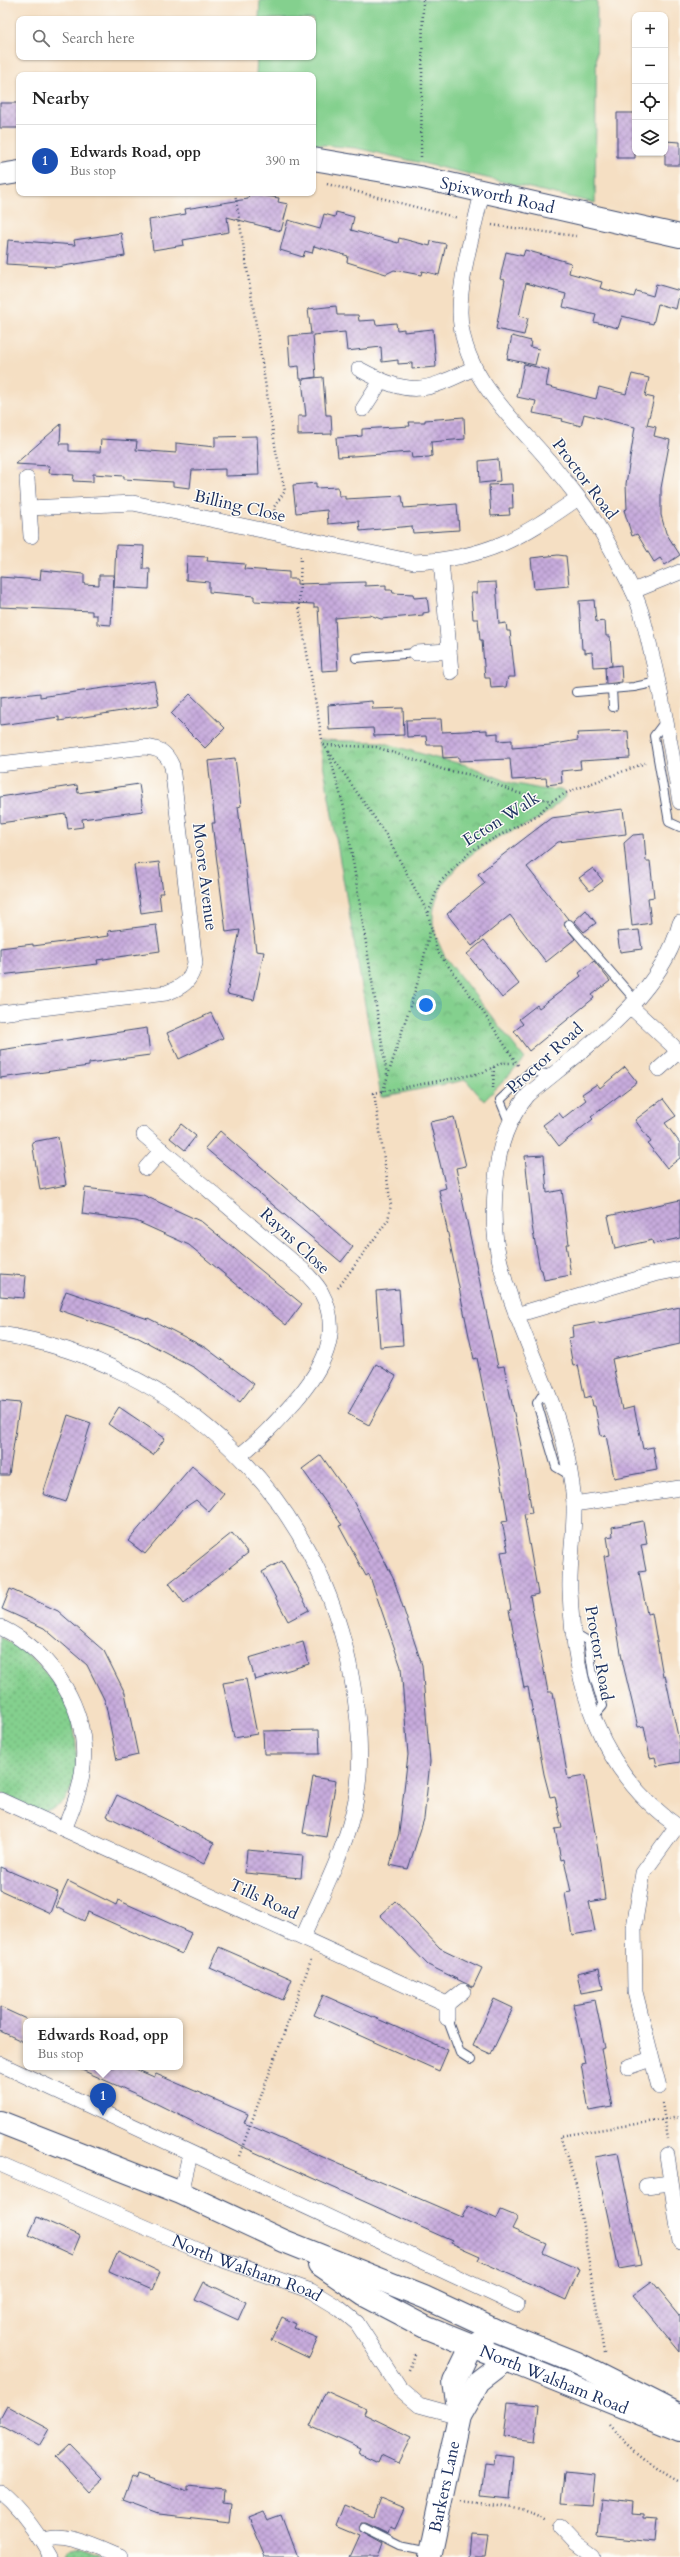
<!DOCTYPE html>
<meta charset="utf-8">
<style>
:root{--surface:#fff;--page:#f2f2f2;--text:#222;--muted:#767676;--line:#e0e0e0;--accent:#b5179e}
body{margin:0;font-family:Cardo,serif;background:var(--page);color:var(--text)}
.controls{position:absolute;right:12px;top:12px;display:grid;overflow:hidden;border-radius:8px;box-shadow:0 1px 3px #0004}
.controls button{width:36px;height:36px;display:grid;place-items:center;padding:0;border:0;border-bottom:1px solid var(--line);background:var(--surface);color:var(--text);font:20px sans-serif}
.you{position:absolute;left:426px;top:1005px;width:14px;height:14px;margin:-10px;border:3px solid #fff;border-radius:50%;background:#1a73e8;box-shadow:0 0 0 6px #1a73e833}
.badge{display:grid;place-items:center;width:26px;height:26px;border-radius:50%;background:var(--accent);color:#fff;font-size:13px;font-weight:700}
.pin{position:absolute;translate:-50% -33px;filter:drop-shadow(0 1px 2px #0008)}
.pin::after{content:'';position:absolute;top:21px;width:14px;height:12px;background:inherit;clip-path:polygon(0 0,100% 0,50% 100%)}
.popup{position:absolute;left:23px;top:2018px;width:160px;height:52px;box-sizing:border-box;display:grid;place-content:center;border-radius:8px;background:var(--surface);filter:drop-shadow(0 1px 3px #0005);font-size:13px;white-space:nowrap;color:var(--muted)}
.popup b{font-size:15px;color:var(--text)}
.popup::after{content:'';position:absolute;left:50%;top:100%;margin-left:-8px;border:8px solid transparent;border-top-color:var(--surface)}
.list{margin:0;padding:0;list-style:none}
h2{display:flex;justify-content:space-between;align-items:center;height:52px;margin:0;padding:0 16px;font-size:17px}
h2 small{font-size:13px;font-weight:400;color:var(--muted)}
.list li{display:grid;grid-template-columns:26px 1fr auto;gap:12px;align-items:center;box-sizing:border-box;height:72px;padding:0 16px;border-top:1px solid var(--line)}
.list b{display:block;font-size:15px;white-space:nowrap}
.list p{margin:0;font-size:13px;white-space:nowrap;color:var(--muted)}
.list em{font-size:13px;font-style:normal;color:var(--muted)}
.icon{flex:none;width:22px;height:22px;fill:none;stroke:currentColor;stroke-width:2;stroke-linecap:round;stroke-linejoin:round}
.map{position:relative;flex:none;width:680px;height:2557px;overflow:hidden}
.search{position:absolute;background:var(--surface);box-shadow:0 1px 3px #0004;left:16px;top:16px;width:300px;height:44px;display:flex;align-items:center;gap:10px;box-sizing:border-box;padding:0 14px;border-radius:8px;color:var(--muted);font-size:15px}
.panel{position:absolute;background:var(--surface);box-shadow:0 1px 3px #0004;left:16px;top:72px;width:300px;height:124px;border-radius:8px}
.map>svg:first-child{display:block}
.grass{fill:url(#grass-dots);stroke:#508076}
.park{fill:url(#park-crowns);stroke:#508076}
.garden{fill:#84d08e;stroke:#508076}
.building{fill:url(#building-cross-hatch)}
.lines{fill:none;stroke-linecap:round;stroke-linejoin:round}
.lane-casing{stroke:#3c496d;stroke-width:10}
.street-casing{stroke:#3c496d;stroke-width:16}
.secondary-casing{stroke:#3c496d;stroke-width:24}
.path{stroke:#3c496d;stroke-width:2.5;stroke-dasharray:1 3;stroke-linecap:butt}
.lane{stroke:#fff;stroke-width:8}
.street{stroke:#fff;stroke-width:15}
.secondary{stroke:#fff;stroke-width:22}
.labels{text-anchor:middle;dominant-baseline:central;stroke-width:3;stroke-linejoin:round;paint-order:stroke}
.street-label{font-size:17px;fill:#1b2f5e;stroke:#fdfcf7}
</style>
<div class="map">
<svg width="680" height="2557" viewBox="0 0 680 2557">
<defs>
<pattern id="grass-dots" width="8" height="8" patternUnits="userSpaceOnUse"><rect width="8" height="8" fill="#84d08e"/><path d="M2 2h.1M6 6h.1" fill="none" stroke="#6ba977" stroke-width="1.8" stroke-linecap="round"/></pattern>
<pattern id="park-crowns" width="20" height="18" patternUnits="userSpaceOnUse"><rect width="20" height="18" fill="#84d08e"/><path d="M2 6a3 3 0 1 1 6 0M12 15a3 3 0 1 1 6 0" fill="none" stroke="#6ba977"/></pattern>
<pattern id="building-cross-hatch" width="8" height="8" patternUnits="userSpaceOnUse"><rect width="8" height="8" fill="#c8acdd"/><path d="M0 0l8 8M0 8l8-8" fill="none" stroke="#a28cb6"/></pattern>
</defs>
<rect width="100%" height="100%" fill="#fdfcf7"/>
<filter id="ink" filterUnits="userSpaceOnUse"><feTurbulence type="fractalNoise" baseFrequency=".025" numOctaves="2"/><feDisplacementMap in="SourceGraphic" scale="8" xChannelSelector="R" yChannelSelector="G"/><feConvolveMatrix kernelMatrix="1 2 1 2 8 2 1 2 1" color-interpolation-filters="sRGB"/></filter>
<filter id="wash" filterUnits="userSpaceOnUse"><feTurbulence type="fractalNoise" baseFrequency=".012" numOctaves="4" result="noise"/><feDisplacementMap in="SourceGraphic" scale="16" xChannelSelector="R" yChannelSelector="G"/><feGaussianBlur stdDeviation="0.9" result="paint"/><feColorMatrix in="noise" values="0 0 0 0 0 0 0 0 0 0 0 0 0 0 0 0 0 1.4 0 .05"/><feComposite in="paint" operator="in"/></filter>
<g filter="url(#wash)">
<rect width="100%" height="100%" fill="#f5dfc3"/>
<path class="grass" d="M0,1636C29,1653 54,1676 68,1708C79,1733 84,1800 51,1809C48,1809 44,1811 42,1811C31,1809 11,1797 0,1792Z
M79,2548L107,2557H65L67,2551Z"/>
<path class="park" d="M319,740L381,742L436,758L467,765L511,783L541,789L564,790L565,797C557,804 549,812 541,817C530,825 516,828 505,834C472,850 431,880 433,922C434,934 440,946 445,957L525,1059L484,1101L466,1080L381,1097Z"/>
<path class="garden" d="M260,0H597L595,203L356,148L313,144V75H256L257,57H313V19H259Z"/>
<g id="blocks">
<path class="building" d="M0,103H19V128H0Z
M617,113H635V158H617Z
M665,141L680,142V165H665Z
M249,193L279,198L278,202L288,204L281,231L227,217L229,232L183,240L184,245L153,250L149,220L186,214L185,209L248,199Z
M336,212L354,217L351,230L398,243L399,238L430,246L431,241L446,244L439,275L422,271L421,275L394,270L386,274L347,262L348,256L314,246L312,253L305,251L303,257L280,250L288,220L320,229L324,214L335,217Z
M121,233L125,256L57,267L6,264L8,240L75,245L74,240Z
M525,250L571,263L569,273L602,282L600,288L634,297L636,291L653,296L656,284L680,291L676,309L658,304L653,324L622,316L618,328L594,322L596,315L563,307L566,294L526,283L519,316L528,318L524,335L496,329L505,280L500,279L506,252L523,256Z
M336,306L337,315H358L359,321L375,320L376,325L396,323L397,330L404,329V332L433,329L436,367L412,369V363L398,364V360L382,362L381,347L347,351L345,332L313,335L316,377L303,379L323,377L326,415H331L332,434L298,435V416H306L302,379H300L299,366L290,367L288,336L311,334L308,309Z
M512,336L531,341L530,347L539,349L535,365L507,359Z
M524,364L549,370L546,386L596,399L599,387L626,394L632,374L649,378L645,396L654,398L647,425L656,427L654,436L670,440L661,488V515L666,533L680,555L665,565L660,558L654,562L637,534L632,536L624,510L627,509L626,484L635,427L584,414L581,426L562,421L563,419L533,413L536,401L517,397Z
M464,417L465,439L431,442L432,456L429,457L412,458L411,452L338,457L336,438L362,436V429L410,426L409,422H425V420Z
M61,424L60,444H69V451L100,452L101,439L137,441L136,450L176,453V443L215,447V437L257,436L259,475L225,476V469L192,470L190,488L173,486V482L124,479V476L93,474V482L73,481L74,475L49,473L50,466L15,464Z
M498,459L500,481L480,483L479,461Z
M316,483V488L338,487L339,496H345V499L402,496L404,508L457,504L459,530L413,533L412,526L360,531L359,521L328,524L327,510L296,513L293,485Z
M512,484L513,508H509L510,515L491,516L489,485Z
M116,545L144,546L143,569H150L149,589L114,587Z
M558,555L566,556L569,586L534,589L531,558Z
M187,556L208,557L207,561L245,564L244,569L289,572V579H297V584L365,582V586L386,585V590H392L393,593L413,594L414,598L427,597L429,612L423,613V615L381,619L370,615L335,618L338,670L322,671L318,607H314V604L254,601V596L209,592V582L186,580Z
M41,570L84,574V584L99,585V575H114L111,625L97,624V615H92V611L0,607V577L40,580Z
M496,582L499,624L506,623L507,631H510L515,677H508L506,687L491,688L490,678H485L482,640H480L478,619H473L471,593H477V583Z
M594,600L596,622L605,621L606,636H610L612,666L593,667L592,652L585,653V649H582L579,601Z
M621,665L622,682L606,684L605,667Z
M154,681L159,705L59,721V717L0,725V698L40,693V697Z
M190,694L225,728L205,748L171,714Z
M372,701L373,709L403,708L404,735L374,736L373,728L329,730L328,705Z
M441,719L442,732L487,730V734L498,733V741L512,740V748L550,745L578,740L577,733L628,731L630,758L580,761L581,769L561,771L562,783L547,785L546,778L512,780L510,759L459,761V757L443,758L442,745H427L426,736L407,737L406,720Z
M235,758L241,806L238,807L256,951L264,952L254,1000L227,994L240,930L226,932L212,823H215L208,761Z
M139,784L143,811L82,819L83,827L68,829L66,814L0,823V797L77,785L78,793Z
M623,809L626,834L558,842L527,867L568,919L564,925L575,939L546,962L510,915L472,946L447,914L485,883L478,874L551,818Z
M644,834L646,861H650L654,897L648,898L651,923L632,926L624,843L633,835Z
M159,862L163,893H159L161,910L141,913L134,865Z
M593,868L603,881L590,891L579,878Z
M586,910L596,923L584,932L574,921Z
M156,925L160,951L97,960L98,964L0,975V948L33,944V946L109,936L108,931Z
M639,930L642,949L620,952L617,932Z
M484,940L519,984L502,998L467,954Z
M594,961L610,981L592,995L594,998L529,1051L514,1031L523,1024L519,1019L537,1005L539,1008L581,976L579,973Z
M211,1013L223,1038L179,1059L167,1033Z
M147,1028L150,1055L89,1063V1066L0,1078V1050Z
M625,1067L637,1082L591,1117L593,1119L559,1146L543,1125L559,1113L563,1118L586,1100L582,1094L597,1084L600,1088Z
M663,1099L676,1116L665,1123L680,1143V1158L667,1168L648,1144L651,1142L635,1120Z
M454,1117L466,1166L456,1168L463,1203L498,1367L504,1366L522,1451L532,1513L524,1514L538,1594L530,1596L548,1692H553L568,1779L585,1776L600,1862L605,1899L589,1902L595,1931L572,1935L565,1893L571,1892L564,1859L561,1860L555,1829L562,1828L555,1796L550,1797L544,1774L528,1687L524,1688L509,1610H511L501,1552L508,1551L502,1522L508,1521L499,1466L477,1358L474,1359L470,1341L439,1190L446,1188L430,1122Z
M181,1124L196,1136L185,1150L170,1138Z
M220,1131L353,1247L341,1262L205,1148Z
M58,1137L66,1185L40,1190L32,1142Z
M544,1155L547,1193L562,1190L569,1244H566L571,1275L544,1280L542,1270H540L532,1226L525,1156Z
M85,1188L143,1195L202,1222L302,1304L286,1325L189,1245L136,1221L82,1214Z
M680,1200V1238L653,1244L652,1240L615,1249L608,1216Z
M0,1274L26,1276L24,1298L0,1296Z
M399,1289L403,1345L380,1347L376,1291Z
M66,1291L148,1319V1318L206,1348L254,1384L240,1402L195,1368L135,1336L59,1310Z
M680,1307V1344L612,1359L622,1410L634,1407L643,1449L653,1447L657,1470L614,1478L606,1435L601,1436L595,1406H593L591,1396L585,1398L578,1365L573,1366L568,1338L573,1337L572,1327L599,1322V1324Z
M376,1364L396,1376L369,1425L348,1414Z
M0,1401L20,1403L9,1475H0Z
M119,1407L165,1438L153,1455L108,1424Z
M68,1415L91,1423L66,1502L43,1494Z
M321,1455L353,1501L393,1577L422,1665L430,1762L424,1819L408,1869L390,1865L399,1833L408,1755L401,1667L369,1574L366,1576L339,1526L342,1525L302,1469Z
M192,1466L224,1494L209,1512L196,1500L184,1508L145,1554L128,1541Z
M643,1521L647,1544L641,1545L646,1571L639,1572L647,1614L652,1613L663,1676L665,1675L680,1746V1762L657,1766L655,1757L650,1758L644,1726L638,1727L623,1664L604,1556L610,1555L607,1537L613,1536L612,1527Z
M232,1533L248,1553L184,1603L169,1583Z
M282,1561L309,1610L288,1621L262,1572Z
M10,1589L58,1611L104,1651L125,1693L138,1755L117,1760L105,1701L87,1665L44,1628L2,1609Z
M303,1642L309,1664L255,1680L249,1658Z
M246,1679L257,1734L234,1738L223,1683Z
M319,1730L320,1754H264L263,1731Z
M313,1777L336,1781L326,1837L303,1833Z
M117,1795L214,1843L204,1864L107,1816Z
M247,1850L303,1855L301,1878L245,1873Z
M0,1867L58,1892L50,1913L0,1890Z
M68,1881L116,1905L118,1900L191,1933L182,1954L88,1912L84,1921L56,1907Z
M395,1901L440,1948L482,1968L473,1987L428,1965L380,1915Z
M219,1947L292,1979L283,2000L210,1968Z
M599,1968L603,1989L581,1993L577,1973Z
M323,1995L448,2050L439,2071L314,2015Z
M494,1999L513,2008L491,2054L473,2046Z
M595,2000L605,2048L601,2049L612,2107L589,2111L581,2064L585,2063L573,2004Z
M0,2007L26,2019V2043L0,2031Z
M75,2067H131L154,2077L156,2074L248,2114L244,2123L462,2217L468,2206L497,2219L501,2210L518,2217L512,2229L547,2244L543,2253L579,2269L566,2300L478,2260L480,2256L451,2243L452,2241L252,2151L145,2098Z
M618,2153L641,2265L619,2269L595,2157Z
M37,2217L80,2236L72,2255L29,2235Z
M118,2252L160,2272L152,2290L109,2271Z
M652,2281L680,2315V2352L633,2295Z
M204,2282L246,2302L238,2320L195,2300Z
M282,2317L296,2324L294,2328L318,2338L309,2358L271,2340Z
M326,2391L366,2409L364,2414L411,2437L398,2463L381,2455L378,2462L359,2453L361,2449L310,2426Z
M508,2403L539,2406L535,2441L504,2437Z
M7,2406L49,2429L39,2446L0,2425V2419Z
M70,2444L103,2478L88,2492L56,2457Z
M495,2455L514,2457L510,2499L481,2496L485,2464L494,2465Z
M565,2472L595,2475L592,2505L562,2503Z
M137,2474L188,2491V2486L224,2490L223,2502L232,2503L230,2522L158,2514L123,2501L132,2476L136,2478Z
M602,2498L632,2502L631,2514L643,2515V2519L656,2520L654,2542L598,2536Z
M380,2499L404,2509L395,2529L390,2527L388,2533L366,2522H361L360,2530L383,2543L378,2557H350L360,2535L336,2525L344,2505L373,2517Z
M263,2512L267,2520L281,2515L297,2557H265L248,2518Z
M471,2535L487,2536L484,2557H469Z"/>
</g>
</g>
<g filter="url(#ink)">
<use href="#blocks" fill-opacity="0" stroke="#3c496d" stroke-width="1"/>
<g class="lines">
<defs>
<path id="lane" d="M356,658L416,653
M612,689L613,707
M576,692L634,687L658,682
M666,720L654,736L669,822L680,827
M569,924L636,1001
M509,1122L500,1100L531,1071L552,1075
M547,1388L537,1403L556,1467L571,1476
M573,1632L588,1641L593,1674L603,1706L593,1718
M447,2018L460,2053L471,2060
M364,2527L400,2545L429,2551"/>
<g id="street">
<path d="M482,192C474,229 460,274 460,312C461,367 499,405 534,444C549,460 563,478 577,496C599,524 616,557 632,589C642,609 647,634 652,656C664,705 672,753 680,802"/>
<path d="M359,369C411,397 422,393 474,368"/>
<path d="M363,409L381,381"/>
<path d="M27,479L29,508L133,503L414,562C486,559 521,538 578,498"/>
<path d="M29,508L31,536"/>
<path d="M441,561L451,672"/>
<path d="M633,591L680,572"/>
<path d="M416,653L448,651"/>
<path d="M0,764L144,747C159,748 166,752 172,766L195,963C191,981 183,987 166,993L0,1013"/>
<path d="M680,923C661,997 584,1048 528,1095C507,1120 498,1147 496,1179C494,1199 493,1221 496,1242C508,1317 552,1382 567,1456C570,1471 573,1487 574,1503C575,1532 569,1561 570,1590C573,1684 599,1773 680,1828"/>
<path d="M631,1007L672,1045L680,1055"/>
<path d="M659,1069L678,1052"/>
<path d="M144,1135L304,1271C309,1277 317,1284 321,1292C344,1334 321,1371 294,1402C276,1422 260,1440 239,1456"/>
<path d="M146,1168L162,1150"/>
<path d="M516,1315L655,1274L680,1269"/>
<path d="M0,1334C180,1362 322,1499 352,1680C359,1718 363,1761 356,1799C347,1847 322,1893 303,1937"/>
<path d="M574,1504L680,1488"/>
<path d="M0,1627C54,1653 92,1713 82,1774C79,1794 72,1811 64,1829"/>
<path d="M0,1800L447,2004L463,1991"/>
<path d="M447,2004V2018"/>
<path d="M0,2064L517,2305"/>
<path d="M628,2067L651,2059"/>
<path d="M659,2087L635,1992L634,1927L643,1873L677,1826"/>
<path d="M667,2155L680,2242"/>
<path id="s1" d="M0,2164L209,2255L311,2291L339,2308L357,2323L400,2389L419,2405L459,2416"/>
<path d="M646,2186L670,2183"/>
<path d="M181,2193L190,2154"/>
<path d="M0,2492C21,2510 37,2532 51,2557"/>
<path d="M560,2527L576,2544L593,2557"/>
<path d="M41,2540C64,2530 99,2548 121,2557"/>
</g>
<g id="secondary">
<path id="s2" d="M313,159L419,177L680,236"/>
<path d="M0,175L19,172"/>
<path d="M0,2122L181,2193L284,2241L424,2297L497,2331L577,2363L680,2415"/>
<path id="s3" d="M319,2264L364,2295L427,2328L680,2430"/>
<path d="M459,2416L454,2382L471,2347L483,2340"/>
<path id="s4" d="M429,2557L459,2416L479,2381L505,2361"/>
</g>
</defs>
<use href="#lane" class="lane-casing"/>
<use href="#street" class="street-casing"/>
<use href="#secondary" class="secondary-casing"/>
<path class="path" d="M421,157L423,0
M327,184L458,218
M235,193L276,451L285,491L274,507L275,515
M492,225L576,236
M301,556L299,607L323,745L376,747L445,770L472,775L518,793L552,801
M323,745L328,750L345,811L387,1075
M329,752L385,833L428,913
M518,1065L483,1012L437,951L428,914L440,882L472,850L536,816L552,801L566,793L645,763
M493,1088L494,1067
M383,1091L420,975L430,930
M338,1288L388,1220L391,1205L374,1093L482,1073L501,1063H516
M662,2103L668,2139
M239,2156L311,1960
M604,2353L576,2184L560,2136L680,2117
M409,2370L416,2352
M609,2425C629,2447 654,2469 680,2482
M462,2501C489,2505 521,2504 546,2519"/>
<use href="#lane" class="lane"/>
<use href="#street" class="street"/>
<use href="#secondary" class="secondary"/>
</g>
</g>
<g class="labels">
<g class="street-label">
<text stroke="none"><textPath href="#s2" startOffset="188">Spixworth Road</textPath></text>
<text transform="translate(585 479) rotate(53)">Proctor Road</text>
<text transform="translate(240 506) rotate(13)">Billing Close</text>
<text transform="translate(501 819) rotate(-32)">Ecton Walk</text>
<text transform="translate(205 877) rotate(83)">Moore Avenue</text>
<text transform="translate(545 1058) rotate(-42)">Proctor Road</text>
<text transform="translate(295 1241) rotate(43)">Rayns Close</text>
<text transform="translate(599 1653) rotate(80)">Proctor Road</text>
<text transform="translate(264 1899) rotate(25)">Tills Road</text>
<text stroke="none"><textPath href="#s1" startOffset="268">North Walsham Road</textPath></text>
<text stroke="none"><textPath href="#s3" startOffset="263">North Walsham Road</textPath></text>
<text stroke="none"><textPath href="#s4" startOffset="72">Barkers Lane</textPath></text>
</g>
</g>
</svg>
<div class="controls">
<button>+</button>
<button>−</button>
<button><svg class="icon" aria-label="locate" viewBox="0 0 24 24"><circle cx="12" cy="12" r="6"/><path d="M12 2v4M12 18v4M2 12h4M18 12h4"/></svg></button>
<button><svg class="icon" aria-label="layers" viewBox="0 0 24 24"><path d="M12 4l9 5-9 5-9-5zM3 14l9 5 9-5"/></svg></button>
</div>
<div class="you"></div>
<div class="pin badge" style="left:103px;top:2116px;background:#1a4fb4">1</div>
<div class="popup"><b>Edwards Road, opp</b>Bus stop</div>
<div class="search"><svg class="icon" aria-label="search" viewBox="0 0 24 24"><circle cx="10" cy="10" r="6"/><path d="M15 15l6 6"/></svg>Search here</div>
<section class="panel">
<h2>Nearby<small></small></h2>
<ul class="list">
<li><span class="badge" style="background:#1a4fb4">1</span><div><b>Edwards Road, opp</b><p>Bus stop</p></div><em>390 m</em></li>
</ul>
</section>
</div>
